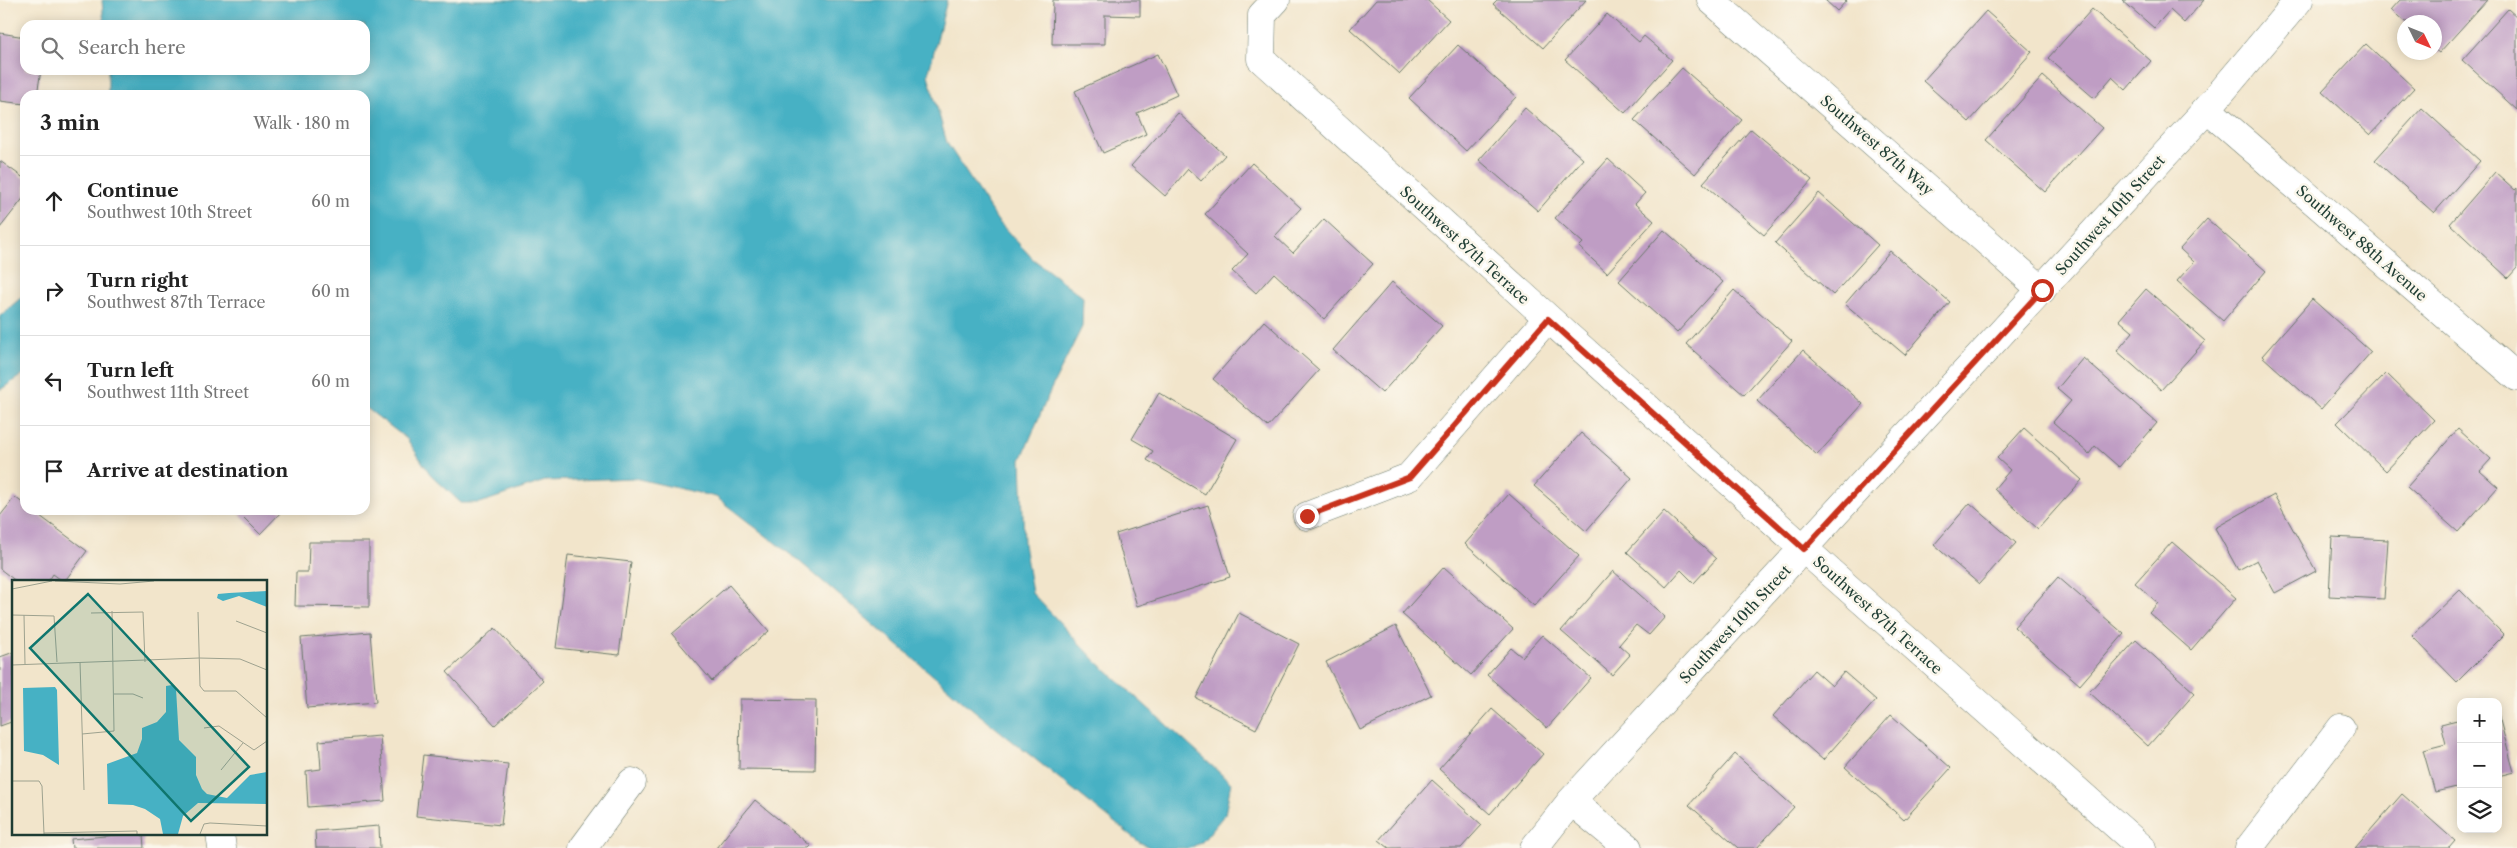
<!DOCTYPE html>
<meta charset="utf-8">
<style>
:root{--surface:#fff;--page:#f6f6f6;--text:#222;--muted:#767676;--line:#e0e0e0}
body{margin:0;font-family:"Libre Caslon Text",serif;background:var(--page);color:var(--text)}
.controls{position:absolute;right:15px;bottom:15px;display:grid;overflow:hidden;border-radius:10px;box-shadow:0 2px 12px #0003}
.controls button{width:45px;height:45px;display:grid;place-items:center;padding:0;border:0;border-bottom:1px solid var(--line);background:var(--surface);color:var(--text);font:25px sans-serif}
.compass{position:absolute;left:2397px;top:15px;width:45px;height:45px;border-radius:50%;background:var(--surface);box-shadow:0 2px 12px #0003;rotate:133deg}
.stop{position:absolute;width:15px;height:15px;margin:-11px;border:4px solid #c8321e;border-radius:50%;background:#fff}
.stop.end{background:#c8321e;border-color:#fff;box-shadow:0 1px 5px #0008}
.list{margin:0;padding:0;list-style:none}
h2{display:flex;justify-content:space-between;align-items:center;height:65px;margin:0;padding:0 20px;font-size:21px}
h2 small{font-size:16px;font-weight:400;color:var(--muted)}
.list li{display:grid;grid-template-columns:32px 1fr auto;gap:15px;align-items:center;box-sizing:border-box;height:90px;padding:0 20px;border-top:1px solid var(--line)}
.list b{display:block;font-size:19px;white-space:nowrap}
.list p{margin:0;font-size:16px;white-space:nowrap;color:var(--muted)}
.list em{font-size:16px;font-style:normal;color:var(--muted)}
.icon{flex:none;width:28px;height:28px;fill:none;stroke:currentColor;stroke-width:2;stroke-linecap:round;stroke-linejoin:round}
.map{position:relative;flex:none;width:2517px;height:848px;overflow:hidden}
.search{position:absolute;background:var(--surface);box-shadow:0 2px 12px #0003;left:20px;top:20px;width:350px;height:55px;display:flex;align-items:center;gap:12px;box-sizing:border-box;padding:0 18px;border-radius:15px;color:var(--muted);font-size:19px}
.panel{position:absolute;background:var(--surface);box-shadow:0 2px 12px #0003;left:20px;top:90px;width:350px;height:425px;border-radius:15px}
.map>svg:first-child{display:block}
.water{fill:#46b1c4;stroke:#32777c}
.building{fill:#bf9dc4}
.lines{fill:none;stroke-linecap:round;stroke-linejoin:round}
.street-casing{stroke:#697869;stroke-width:29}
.street{stroke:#fff;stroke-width:28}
.route{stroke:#c8321e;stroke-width:6}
.labels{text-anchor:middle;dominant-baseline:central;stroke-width:5;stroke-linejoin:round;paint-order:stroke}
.street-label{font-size:15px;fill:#1f3d34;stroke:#fbf7ec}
.inset-road{fill:none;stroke:#9ea28f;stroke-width:1}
.view{fill:#0f766e;fill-opacity:0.15;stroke:#0f766e;stroke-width:2.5}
.inset-edge{fill:none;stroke:#1f3d34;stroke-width:2.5}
</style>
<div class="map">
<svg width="2517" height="848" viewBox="0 0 2517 848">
<rect width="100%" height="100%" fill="#fbf7ec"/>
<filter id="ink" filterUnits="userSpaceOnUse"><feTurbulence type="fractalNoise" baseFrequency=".02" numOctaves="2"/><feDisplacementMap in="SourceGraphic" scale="10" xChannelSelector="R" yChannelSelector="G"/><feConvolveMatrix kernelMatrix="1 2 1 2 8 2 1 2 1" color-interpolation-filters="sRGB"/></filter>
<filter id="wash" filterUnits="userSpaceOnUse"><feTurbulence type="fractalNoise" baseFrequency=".0096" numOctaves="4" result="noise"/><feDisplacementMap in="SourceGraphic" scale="20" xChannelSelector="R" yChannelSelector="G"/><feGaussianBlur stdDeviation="1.12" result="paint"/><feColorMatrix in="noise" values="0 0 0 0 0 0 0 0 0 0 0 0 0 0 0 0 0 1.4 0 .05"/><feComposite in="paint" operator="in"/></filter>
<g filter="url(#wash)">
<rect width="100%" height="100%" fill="#f2e5cb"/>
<path class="water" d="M102,0H947L928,75L947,143L997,220L1033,259L1083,297L1082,327L1051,389L1021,460L1024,544L1032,593L1096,661L1231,783L1225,814L1202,842L1190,848H1151L1139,842L976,712L800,562L716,497L634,478L545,481L480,503H461L430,474L407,439L365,407V95H108V70H365V25H104Z
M25,294V373L0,390V316Z"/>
<g id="blocks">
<path class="building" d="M1053,0H1140V16L1105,15V44H1052Z
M1376,0H1427L1449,20L1400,74L1350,29Z
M1497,0H1586L1543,48L1493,4Z
M1825,0H1847L1837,11Z
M2122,0H2204L2184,23L2170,10L2154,28Z
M2400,0H2487L2439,53L2434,49V22H2405L2391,10Z
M2092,9L2151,61L2126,90L2112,77L2094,98L2048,58Z
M2508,9L2517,17V110L2462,60Z
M1986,11L2032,52L1969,122L1923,81Z
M1607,14L1639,42L1644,36L1672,60L1625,113L1565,60Z
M0,33L25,37V70H41L37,95H25V104L0,101Z
M2366,44L2414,88L2370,135L2322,91Z
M1458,45L1516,97L1466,151L1409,98Z
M1158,54L1177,95L1137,113L1146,134L1103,153L1075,91Z
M1682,68L1742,120L1695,174L1634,120Z
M2043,76L2102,128L2045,192L1986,140Z
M1525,108L1583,159L1538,211L1479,160Z
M2422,108L2480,161L2434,213L2375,160Z
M1178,113L1225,155L1201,181L1188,169L1165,196L1131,166Z
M1751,129L1812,180L1764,235L1703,183Z
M1608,159L1645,193L1635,204L1654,221L1607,273L1579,247L1583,243L1555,218Z
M0,161L25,179V196L0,228Z
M1252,163L1301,208L1275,236L1293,253L1324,219L1373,264L1324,319L1274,273L1256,293L1232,271L1248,254L1205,214Z
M2495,172L2515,190L2517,188V268L2508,278L2450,224Z
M1819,193L1878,245L1833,295L1775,243Z
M2207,219L2266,271L2223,321L2177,281L2194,262L2180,249Z
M1664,230L1723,282L1677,333L1619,281Z
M1890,251L1950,302L1905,355L1845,304Z
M1392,282L1442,326L1382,393L1333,350Z
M2146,289L2205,341L2161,390L2117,351L2133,332L2119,320Z
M1734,290L1792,341L1744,395L1686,344Z
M2312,299L2371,352L2321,409L2262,356Z
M1264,321L1319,370L1268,427L1213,379Z
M1803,350L1863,404L1817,455L1757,401Z
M2083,358L2157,423L2119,467L2095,446L2089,454L2053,422L2071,401L2057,389Z
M2386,373L2434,420L2386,471L2337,423Z
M1159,393L1237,439L1205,494L1147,460L1153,451L1132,439Z
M2024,428L2082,480L2038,529L1994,489L2010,470L1997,458Z
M2458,429L2491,459L2480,471L2498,487L2458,532L2407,487Z
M1581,433L1632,478L1586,531L1534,486Z
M1509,494L1579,556L1534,606L1465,544Z
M2274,495L2316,571L2275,593L2257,560L2238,570L2215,528Z
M15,497L25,505V510H32L87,551L64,582L53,574L48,582H17L0,569V516Z
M1970,503L2016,543L1979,584L1934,545Z
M1208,505L1230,577L1137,606L1116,534Z
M236,510H283L260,534Z
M1664,511L1716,559L1694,583L1681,570L1666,587L1627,552Z
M2332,537L2388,540L2384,599L2329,596Z
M309,542H369V607L295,606L296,572H308Z
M2172,542L2236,598L2191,650L2149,613L2158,603L2135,583Z
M568,555L631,562L619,655L556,648Z
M1444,567L1513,629L1471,675L1402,614Z
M1613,571L1665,617L1649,635L1636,625L1619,645L1630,655L1612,675L1561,631Z
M2058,577L2124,634L2080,685L2014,627Z
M729,585L769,631L712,681L672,634Z
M2460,590L2504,635L2457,682L2412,636Z
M1239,613L1299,644L1256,729L1196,698Z
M1396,626L1431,695L1360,730L1326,662Z
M495,628L543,681L495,725L447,672Z
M370,632L376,702L307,708L301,638Z
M1542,635L1591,678L1547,728L1487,675L1511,648L1522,657Z
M2136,640L2195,693L2148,746L2089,692Z
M14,652V721L0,726V657Z
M1814,670L1832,686L1844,672L1876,700L1823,760L1773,716Z
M740,699L816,700L815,770L739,769Z
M1492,709L1543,754L1490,814L1439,769Z
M2498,713L2514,772L2498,776Z
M1891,715L1951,768L1904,820L1845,767Z
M2461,719V786L2435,792L2423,750L2446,744L2441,724Z
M380,736L385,801L308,807L306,771L321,769L319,741Z
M1735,754L1794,807L1757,848H1738L1689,805Z
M423,755L508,764L501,825L416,816Z
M1432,780L1482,825L1461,848H1389L1379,840Z
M2402,794L2455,841L2449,848H2355Z
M755,800L811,846L809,848H716Z
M379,826L380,848H316L315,831Z
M128,834H143L144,848H72L71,839Z"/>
</g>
</g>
<g filter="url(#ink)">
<use href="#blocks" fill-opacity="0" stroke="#697869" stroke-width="1"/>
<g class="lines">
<defs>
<path id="street" d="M1276,0L1262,15L1261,59L1804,549L2142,848
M1711,0L2042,290
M2207,109L2517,377
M1307,516L1409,477L1547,319
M1571,801L1628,848
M220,834L222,848
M583,848L632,782
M1534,848L1571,801L2207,109L2299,0
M2249,848L2341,728"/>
</defs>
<use href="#street" class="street-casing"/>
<use href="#street" class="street"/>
</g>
</g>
<g class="lines" filter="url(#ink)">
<path class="route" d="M1307,516L1410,477L1548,319L1804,549L2042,290"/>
</g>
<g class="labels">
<g class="street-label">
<text transform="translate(1877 145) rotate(41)">Southwest 87th Way</text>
<text transform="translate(2110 215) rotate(-48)">Southwest 10th Street</text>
<text transform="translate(2362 243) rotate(41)">Southwest 88th Avenue</text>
<text transform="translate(1465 245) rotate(42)">Southwest 87th Terrace</text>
<text transform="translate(1878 615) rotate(42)">Southwest 87th Terrace</text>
<text transform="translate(1735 624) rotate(-47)">Southwest 10th Street</text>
</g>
</g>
<g transform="translate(12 580)">
<rect width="255" height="255" fill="#f2e5cb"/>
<path d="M255,11V27L227,16L211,21L205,18L206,14L217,13ZM160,105L164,109L167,160L184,177V195L190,209L195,214L215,218L238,195L255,192V224L186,223L171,236L166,254H151L148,239L133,229L121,225L96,224L95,184L125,173L130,159V148L145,142L154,132V106ZM43,107L45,110L47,185L31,175L12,171L11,108Z" fill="#46b1c4"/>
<path class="inset-road" d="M43,1L108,4L142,1M0,9L40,1M186,32L188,106L192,111H224L255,138M79,33L131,32L133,82M0,35L42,36L45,82M12,35L13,84M224,41L255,53M68,82L72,210M0,85L187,78L228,79L255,90M102,114H121L131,118M192,148L207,146L242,170L255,161M70,154L102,151L100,31M209,190L231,163M0,201H27L30,206L32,254M32,253L125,251V254M188,254L192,244L198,243L255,246"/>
<path class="view" d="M76,14L237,187L179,241L18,68Z"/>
<rect width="255" height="255" class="inset-edge"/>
</g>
</svg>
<div class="controls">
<button>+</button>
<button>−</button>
<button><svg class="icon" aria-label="layers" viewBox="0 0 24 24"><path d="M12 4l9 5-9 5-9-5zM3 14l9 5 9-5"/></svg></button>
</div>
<svg class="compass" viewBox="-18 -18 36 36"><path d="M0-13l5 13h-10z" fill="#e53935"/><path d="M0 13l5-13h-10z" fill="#767676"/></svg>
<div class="stop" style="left:2042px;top:290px"></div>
<div class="stop end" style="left:1307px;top:516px"></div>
<div class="search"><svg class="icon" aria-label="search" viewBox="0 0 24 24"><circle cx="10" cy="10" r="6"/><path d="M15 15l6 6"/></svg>Search here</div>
<section class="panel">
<h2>3 min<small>Walk · 180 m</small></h2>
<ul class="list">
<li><svg class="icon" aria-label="ahead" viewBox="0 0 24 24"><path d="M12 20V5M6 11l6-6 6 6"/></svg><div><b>Continue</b><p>Southwest 10th Street</p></div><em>60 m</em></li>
<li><svg class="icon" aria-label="right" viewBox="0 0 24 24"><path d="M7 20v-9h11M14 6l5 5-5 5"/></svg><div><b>Turn right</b><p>Southwest 87th Terrace</p></div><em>60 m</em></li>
<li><svg class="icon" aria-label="left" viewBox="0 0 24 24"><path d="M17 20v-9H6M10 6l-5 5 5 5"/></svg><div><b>Turn left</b><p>Southwest 11th Street</p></div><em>60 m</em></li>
<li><svg class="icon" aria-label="arrive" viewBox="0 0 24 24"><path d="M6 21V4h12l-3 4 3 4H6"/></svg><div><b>Arrive at destination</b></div></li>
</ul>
</section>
</div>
